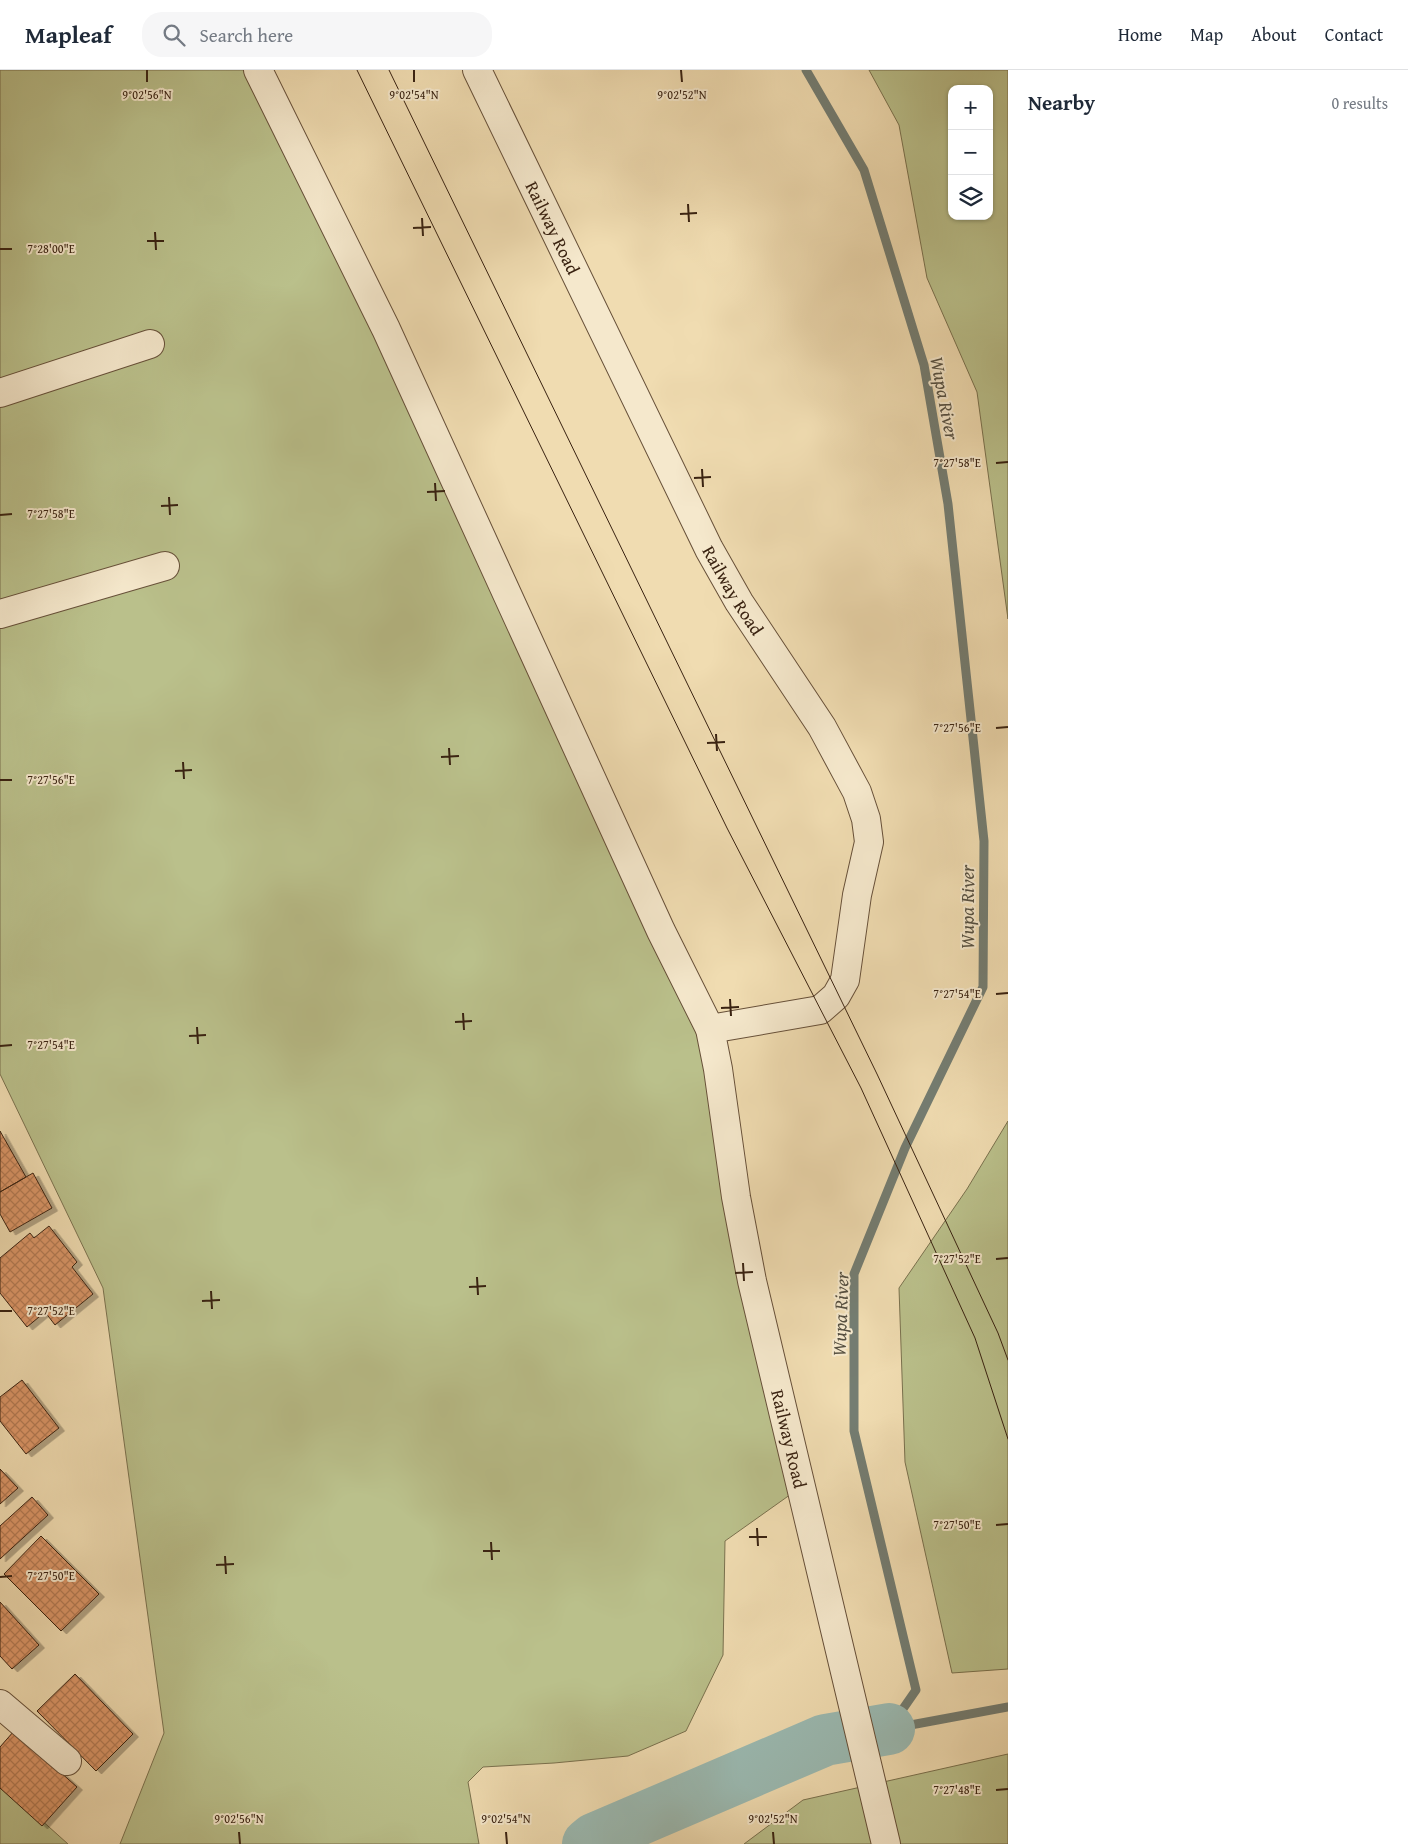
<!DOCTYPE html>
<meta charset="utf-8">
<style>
:root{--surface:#fff;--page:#f6f6f7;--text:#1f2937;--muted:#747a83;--line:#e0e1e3}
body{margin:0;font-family:"Gentium Book Plus",serif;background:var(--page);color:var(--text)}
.controls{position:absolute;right:15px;top:15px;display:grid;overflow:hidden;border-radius:10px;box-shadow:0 1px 4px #0004}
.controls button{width:45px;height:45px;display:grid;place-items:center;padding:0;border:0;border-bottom:1px solid var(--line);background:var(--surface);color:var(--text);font:25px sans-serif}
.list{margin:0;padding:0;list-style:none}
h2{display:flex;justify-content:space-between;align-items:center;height:65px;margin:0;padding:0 20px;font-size:21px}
h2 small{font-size:16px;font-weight:400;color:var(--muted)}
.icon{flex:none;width:28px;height:28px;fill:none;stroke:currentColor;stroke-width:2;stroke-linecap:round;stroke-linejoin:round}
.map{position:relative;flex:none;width:1008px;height:1774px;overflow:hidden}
header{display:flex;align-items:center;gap:30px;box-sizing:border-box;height:70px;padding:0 25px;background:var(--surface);border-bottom:1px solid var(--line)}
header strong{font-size:24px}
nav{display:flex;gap:28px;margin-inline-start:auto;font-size:18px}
.search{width:350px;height:45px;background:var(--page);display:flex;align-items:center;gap:12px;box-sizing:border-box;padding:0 18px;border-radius:20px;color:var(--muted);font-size:19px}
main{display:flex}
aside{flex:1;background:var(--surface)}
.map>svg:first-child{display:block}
.green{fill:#bac08b;stroke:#7a714e;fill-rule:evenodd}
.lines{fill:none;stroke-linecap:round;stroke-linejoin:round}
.stream{stroke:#747d72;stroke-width:9}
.river{stroke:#9bbab2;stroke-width:52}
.building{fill:url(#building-cross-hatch);stroke:#392211;filter:url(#shadow)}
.minor-casing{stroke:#675039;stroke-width:30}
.minor{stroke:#f5e8cc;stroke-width:28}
.tram{stroke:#392211;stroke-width:1}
.ticks{fill:none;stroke:#392211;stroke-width:2}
.labels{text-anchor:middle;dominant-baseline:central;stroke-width:4;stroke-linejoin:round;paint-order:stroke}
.street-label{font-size:18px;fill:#392211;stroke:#f5e8cc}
.water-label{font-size:19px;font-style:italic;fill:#565041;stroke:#f5e8cc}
.ticks-label{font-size:12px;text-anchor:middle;fill:#392211;stroke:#f5e8cc;stroke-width:4;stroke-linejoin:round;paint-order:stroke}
</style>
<header>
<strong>Mapleaf</strong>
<div class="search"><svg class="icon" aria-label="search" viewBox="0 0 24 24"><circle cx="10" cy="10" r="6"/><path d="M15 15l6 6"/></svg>Search here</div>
<nav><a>Home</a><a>Map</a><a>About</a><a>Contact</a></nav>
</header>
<main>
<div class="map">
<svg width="1008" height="1774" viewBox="0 0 1008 1774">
<defs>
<pattern id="building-cross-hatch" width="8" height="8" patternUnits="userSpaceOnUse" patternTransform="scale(1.25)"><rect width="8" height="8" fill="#db9667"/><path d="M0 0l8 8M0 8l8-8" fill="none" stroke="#b37a53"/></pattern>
<filter id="shadow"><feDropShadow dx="5.5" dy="3" stdDeviation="0" flood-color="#0004"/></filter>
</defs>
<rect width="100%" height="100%" fill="#f0dcb1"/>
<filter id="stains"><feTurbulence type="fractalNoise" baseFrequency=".004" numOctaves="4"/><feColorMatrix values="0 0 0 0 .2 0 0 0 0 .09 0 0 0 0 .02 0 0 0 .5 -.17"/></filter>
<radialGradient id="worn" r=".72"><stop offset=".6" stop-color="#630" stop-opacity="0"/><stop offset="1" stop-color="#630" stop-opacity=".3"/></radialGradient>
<path class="green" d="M0,0H258L710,959L801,1417L725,1471L723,1585L686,1661L628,1686L554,1693L483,1697L468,1712L479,1774H120L164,1663L103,1218L0,1004Z
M869,0H1008V549L977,322L927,208L899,55ZM952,19H989V146H952Z
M1008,1051V1599L952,1603L905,1392L899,1218L967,1119Z
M1008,1684V1774H744L803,1730Z
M0,1713L68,1774H0Z"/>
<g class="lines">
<path class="stream" d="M806,0L864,100L924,295L948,434L984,771L983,917L905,1078L854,1204V1361L916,1620L889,1659
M889,1659L1008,1637"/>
<path class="river" d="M588,1774L594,1769L825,1670L889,1659"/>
</g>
<path class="building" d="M0,1061L26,1107L0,1122Z
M33,1103L52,1138L10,1162L0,1144V1122Z
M49,1156L77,1192L72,1197L93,1224L55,1255L45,1242L27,1257L0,1223V1188L30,1163L34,1168Z
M22,1310L59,1358L26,1384L0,1351V1327Z
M0,1399L18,1418L0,1434Z
M32,1427L48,1445L0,1489V1456Z
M41,1466L99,1524L61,1561L4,1504Z
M0,1532L39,1575L12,1599L0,1586Z
M75,1604L133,1664L96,1701L37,1641Z
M14,1661L77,1717L42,1756L0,1718V1677Z"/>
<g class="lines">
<defs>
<g id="minor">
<path id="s1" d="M258,0L386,259L661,861L710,959L718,999L736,1127L752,1211L886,1774"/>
<path id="s2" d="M477,0L709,479L739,532L822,657L857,722L866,749L869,772L857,825L845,910L836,926L820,940L710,959"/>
<path d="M0,323L150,274"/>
<path d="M0,544L165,496"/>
<path d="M0,1634L67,1691"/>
</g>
</defs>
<use href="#minor" class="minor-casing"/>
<use href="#minor" class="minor"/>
<path class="tram" d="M357,0L727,758L861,1018L975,1268L1008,1369
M389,0L877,1004L998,1263L1008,1290"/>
</g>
<path class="ticks" d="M147,0V12M414,0V12M681,0L682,12M688,134L689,152M680,144L697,143M422,148L423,166M413,158L431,157M155,162L156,180M147,171H164M0,179H12M996,393L1008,392M702,399L703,417M694,408L711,407M435,413L436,431M427,422L445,421M169,427L170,445M161,436L178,435M0,445L12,444M996,658L1008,657M716,664L717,681M707,673L725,672M449,678L450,695M441,687L459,686M183,692L184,709M175,701L192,700M0,710H12M996,924L1008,923M730,929L731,946M721,938L739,937M463,943L464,960M455,952L472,951M197,957L198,974M189,966L206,965M0,976L12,975M996,1189L1008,1188M743,1193L744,1211M735,1203L753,1202M477,1207L478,1225M469,1217L486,1216M211,1221L212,1239M202,1231L220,1230M0,1241H12M996,1455L1008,1454M757,1458L758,1476M749,1467H767M491,1472L492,1490M483,1481H500M225,1486L226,1504M216,1495L234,1494M0,1507L12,1506M996,1720L1008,1719M239,1762L240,1774M506,1762L507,1774M773,1762L774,1774"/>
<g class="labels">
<g class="street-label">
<text stroke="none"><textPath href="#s2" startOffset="175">Railway Road</textPath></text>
<text stroke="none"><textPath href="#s2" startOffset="580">Railway Road</textPath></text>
<text stroke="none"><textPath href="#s1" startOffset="1478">Railway Road</textPath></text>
</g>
<g class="water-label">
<text transform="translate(945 328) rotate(79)">Wupa River</text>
<text transform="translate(967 837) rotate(-90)">Wupa River</text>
<text transform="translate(840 1244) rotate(-88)">Wupa River</text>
</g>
</g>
<g class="ticks-label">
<text x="147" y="29">9°02'56"N</text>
<text x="414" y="29">9°02'54"N</text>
<text x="682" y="29">9°02'52"N</text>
<text x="51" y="183">7°28'00"E</text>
<text x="957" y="397">7°27'58"E</text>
<text x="51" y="448">7°27'58"E</text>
<text x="957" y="662">7°27'56"E</text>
<text x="51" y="714">7°27'56"E</text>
<text x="957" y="928">7°27'54"E</text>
<text x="51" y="979">7°27'54"E</text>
<text x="957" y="1193">7°27'52"E</text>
<text x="51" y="1245">7°27'52"E</text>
<text x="957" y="1459">7°27'50"E</text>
<text x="51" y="1510">7°27'50"E</text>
<text x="957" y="1724">7°27'48"E</text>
<text x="239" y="1753">9°02'56"N</text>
<text x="506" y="1753">9°02'54"N</text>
<text x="773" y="1753">9°02'52"N</text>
</g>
<rect width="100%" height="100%" filter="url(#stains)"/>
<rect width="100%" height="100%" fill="url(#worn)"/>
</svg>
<div class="controls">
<button>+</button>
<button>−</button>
<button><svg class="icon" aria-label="layers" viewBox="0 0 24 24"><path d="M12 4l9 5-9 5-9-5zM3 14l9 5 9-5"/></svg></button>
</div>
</div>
<aside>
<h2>Nearby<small>0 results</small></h2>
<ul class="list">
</ul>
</aside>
</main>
